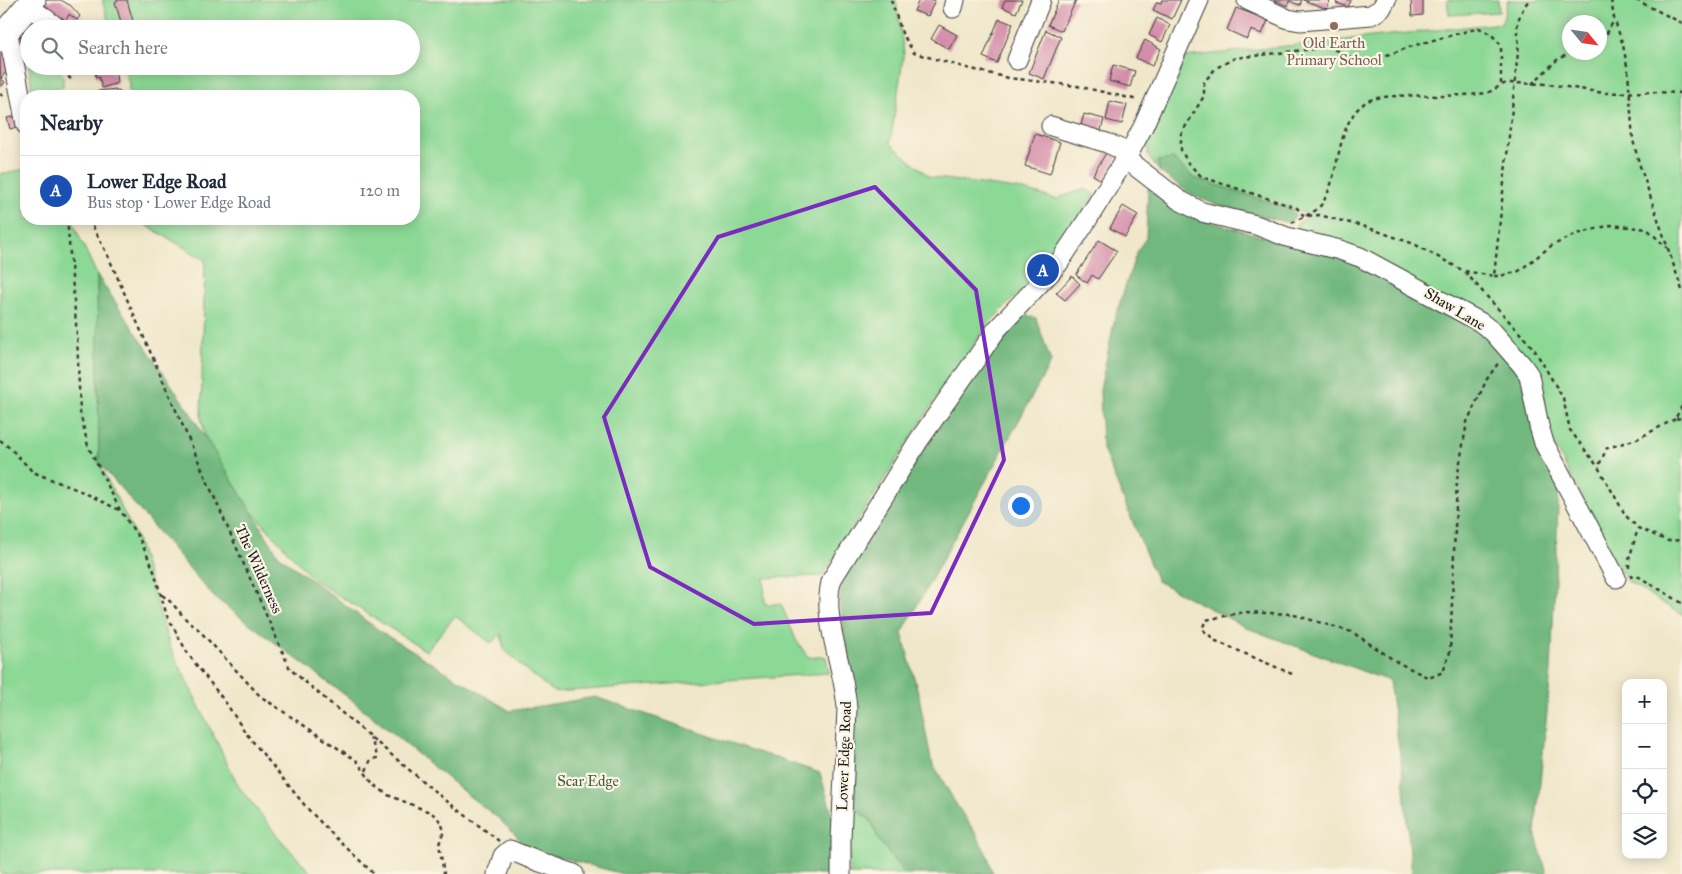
<!DOCTYPE html>
<meta charset="utf-8">
<style>
:root{--surface:#fff;--page:#f6f6f7;--text:#1f2937;--muted:#747a83;--line:#e0e1e3;--accent:#1f6fb2}
body{margin:0;font-family:"IM FELL Great Primer",serif;background:var(--page);color:var(--text)}
.controls{position:absolute;right:15px;bottom:15px;display:grid;overflow:hidden;border-radius:10px;box-shadow:0 2px 12px #0003}
.controls button{width:45px;height:45px;display:grid;place-items:center;padding:0;border:0;border-bottom:1px solid var(--line);background:var(--surface);color:var(--text);font:25px sans-serif}
.compass{position:absolute;left:1562px;top:15px;width:45px;height:45px;border-radius:50%;background:var(--surface);box-shadow:0 2px 12px #0003;rotate:119deg}
.you{position:absolute;left:1020px;top:505px;width:18px;height:18px;margin:-12px;border:4px solid #fff;border-radius:50%;background:#1a73e8;box-shadow:0 0 0 8px #1a73e833}
.badge{display:grid;place-items:center;width:32px;height:32px;border-radius:50%;background:var(--accent);color:#fff;font-size:16px;font-weight:700}
.pin{position:absolute;translate:-50% -50%;border:2px solid #fff;box-shadow:0 1px 5px #0006}
.list{margin:0;padding:0;list-style:none}
h2{display:flex;justify-content:space-between;align-items:center;height:65px;margin:0;padding:0 20px;font-size:21px}
h2 small{font-size:16px;font-weight:400;color:var(--muted)}
.list li{display:grid;grid-template-columns:32px 1fr auto;gap:15px;align-items:center;box-sizing:border-box;height:70px;padding:0 20px;border-top:1px solid var(--line)}
.list b{display:block;font-size:19px;white-space:nowrap}
.list p{margin:0;font-size:16px;white-space:nowrap;color:var(--muted)}
.list em{font-size:16px;font-style:normal;color:var(--muted)}
.icon{flex:none;width:28px;height:28px;fill:none;stroke:currentColor;stroke-width:2;stroke-linecap:round;stroke-linejoin:round}
.map{position:relative;flex:none;width:1682px;height:874px;overflow:hidden}
.search{position:absolute;background:var(--surface);box-shadow:0 2px 12px #0003;left:20px;top:20px;width:400px;height:55px;display:flex;align-items:center;gap:12px;box-sizing:border-box;padding:0 18px;border-radius:28px;color:var(--muted);font-size:19px}
.panel{position:absolute;background:var(--surface);box-shadow:0 2px 12px #0003;left:20px;top:90px;width:400px;height:135px;border-radius:20px}
.map>svg:first-child{display:block}
.green{fill:#8cd895;stroke:#547a58;fill-rule:evenodd}
.forest{fill:#71b87e;stroke:#466a4d}
.building{fill:#d48daa}
.lines{fill:none;stroke-linecap:round;stroke-linejoin:round}
.minor-casing{stroke:#3c3a36;stroke-width:21}
.major-casing{stroke:#3c3a36;stroke-width:27}
.path{stroke:#3c3a36;stroke-width:2.5;stroke-dasharray:4 4;stroke-linecap:butt}
.minor{stroke:#fff;stroke-width:19}
.major{stroke:#fff;stroke-width:25}
.marked{fill:none;stroke:#7b2cbf;stroke-width:4;stroke-linejoin:round}
.education-dot{fill:#8d6e63;stroke:#fcf5e5;stroke-width:2}
.labels{text-anchor:middle;dominant-baseline:central;stroke-width:4.5;stroke-linejoin:round;paint-order:stroke}
.education-label{font-size:15px;fill:#785e54;stroke:#fcf5e5}
.street-label{font-size:15px;fill:#1c1c1c;stroke:#fcf5e5}
.park-label{font-size:15px;fill:#435e46;stroke:#fcf5e5}
</style>
<div class="map">
<svg width="1682" height="874" viewBox="0 0 1682 874">
<rect width="100%" height="100%" fill="#fcf5e5"/>
<filter id="ink" filterUnits="userSpaceOnUse"><feTurbulence type="fractalNoise" baseFrequency=".02" numOctaves="2"/><feDisplacementMap in="SourceGraphic" scale="10" xChannelSelector="R" yChannelSelector="G"/><feConvolveMatrix kernelMatrix="1 2 1 2 8 2 1 2 1" color-interpolation-filters="sRGB"/></filter>
<filter id="wash" filterUnits="userSpaceOnUse"><feTurbulence type="fractalNoise" baseFrequency=".0096" numOctaves="4" result="noise"/><feDisplacementMap in="SourceGraphic" scale="20" xChannelSelector="R" yChannelSelector="G"/><feGaussianBlur stdDeviation="1.12" result="paint"/><feColorMatrix in="noise" values="0 0 0 0 0 0 0 0 0 0 0 0 0 0 0 0 0 1.4 0 .05"/><feComposite in="paint" operator="in"/></filter>
<g filter="url(#wash)">
<rect width="100%" height="100%" fill="#f0e7ca"/>
<path class="green" d="M102,0H896L904,53L890,143L930,177L1023,190L1056,199L1085,189L1095,195L1050,262L989,323L946,383L822,576L764,578L765,604H781L796,640L808,657H826L829,673L554,692L520,665L504,649L501,634L491,643L455,616L426,651L313,579L233,491L209,451L201,418L205,260L136,219H414V96H129V84L123,66H411V29H111Z
M1447,0H1498L1499,12L1449,15Z
M1508,0H1682V615L1629,582L1619,569L1548,433L1542,379L1521,352L1299,232L1296,225L1309,215L1194,178L1173,159L1158,161L1160,172L1148,156V143L1185,57L1502,23ZM1570,22H1600V52H1570Z
M29,66H54C62,72 64,77 63,86L34,94L32,91Z
M26,169V219H72L78,234L97,275L99,463L137,539L170,647L239,787L280,839L312,874H0V174Z
M850,804L871,821L879,840L904,874H849Z"/>
<path class="forest" d="M1173,159L1194,178L1291,209L1296,216L1289,223L1214,204L1191,194L1160,172L1157,161Z
M1148,188L1182,214L1359,263L1466,320L1500,349L1521,376L1559,484L1551,671L1535,833L1547,874H1412L1402,768L1389,681L1247,628L1157,581L1102,447L1100,390L1115,318L1137,251L1146,238Z
M97,275L191,414L279,556L384,634L510,711L595,697L820,773L833,817V874H623L529,849L498,818L469,796L353,701L214,597L99,463Z
M1024,315L1036,318L1051,362L902,633L919,696L931,760L956,804L976,834L988,857L993,874H904L879,840L871,821L850,804L856,702L848,659L840,599L843,579C900,489 953,393 1024,315Z"/>
<g id="blocks">
<path class="building" d="M46,0H61L71,6L80,16L77,20L69,14L66,21L61,17L58,23L41,11L46,5L44,3Z
M118,0H127L134,25L125,28L123,21L121,22L115,2Z
M919,0H935L928,16L914,11Z
M1005,0H1022L1016,13L1002,7Z
M1059,0H1076L1062,31L1048,25Z
M1162,0H1181L1172,19L1153,10L1157,2L1161,3Z
M1274,0H1302L1300,5L1289,1L1288,6Z
M1303,0H1330L1327,9Z
M1337,0H1351L1348,7L1336,3Z
M1411,0H1423V15L1412,16Z
M1236,8L1257,16L1258,14L1269,18L1262,34L1251,30L1247,39L1227,30Z
M31,17L46,29H29V51L22,52L20,31Z
M1157,18L1170,25L1162,42L1149,35Z
M999,19L1013,24L997,63L983,57Z
M939,25L957,35L949,49L931,39Z
M1046,30L1061,37L1044,79L1029,73Z
M1145,40L1161,49L1152,66L1136,58Z
M5,49L10,68L1,78L5,82L1,87L0,56Z
M1113,65L1135,71L1130,87L1109,81Z
M95,66H119L115,68L116,72L110,73L116,75L117,83L102,88L99,77L96,78Z
M116,89V91H120L121,96H99L98,91Z
M1110,101L1127,105L1122,124L1106,120Z
M1084,114L1104,119L1100,134L1080,129Z
M18,116L20,126L10,129L7,118Z
M1035,134L1060,142L1050,174L1025,166Z
M1110,146L1120,153L1103,181L1093,175Z
M1123,206L1138,215L1125,237L1110,228Z
M1099,240L1117,251L1098,279L1092,275L1087,283L1076,275Z
M1072,276L1080,284L1065,300L1056,293Z"/>
</g>
</g>
<g filter="url(#ink)">
<use href="#blocks" fill-opacity="0" stroke="#3c3a36" stroke-width="1"/>
<g class="lines">
<defs>
<path id="minor" d="M1247,0L1288,19L1300,21L1371,15L1381,9L1386,0
M28,6L54,25L56,29
M953,8L955,0
M7,31L13,57L26,125
M1017,60L1041,0
M1051,126L1107,143L1129,153
M1126,159L1179,200L1202,212L1256,225L1287,237L1340,250L1360,257L1480,322L1493,332L1522,365L1529,375L1539,426L1544,443L1616,578
M497,874L503,856L510,850L529,858L574,874
M841,874V839L847,709C845,668 820,616 832,579L919,440L997,329L1058,264L1084,225L1129,153L1143,127L1199,0"/>
<path id="major" d="M0,39L33,0"/>
</defs>
<use href="#minor" class="minor-casing"/>
<use href="#major" class="major-casing"/>
<path class="path" d="M891,0L902,33L914,53L967,68L1009,78L1077,86L1138,100
M1611,0L1614,18L1623,45L1628,71L1633,140L1639,163L1682,290
M1636,0L1682,23
M1600,38L1606,35L1614,20
M56,66L71,79
M1501,84V45L1491,34L1479,28L1419,44L1366,62L1354,60L1330,47L1235,58L1216,68L1204,82V96L1181,134V150L1188,163L1202,177L1297,208L1304,216L1319,215L1366,227L1414,244L1464,271L1494,276L1519,43C1514,27 1519,13 1529,0
M1532,84L1557,60L1572,52
M0,94L6,98
M67,219L77,335L80,412L88,446L120,510L139,538L153,568L167,616L188,654L226,703L245,732L307,808L331,833L374,874
M89,219L108,256L290,669L439,795L499,841
M1292,223C1301,217 1314,214 1321,205C1342,176 1334,123 1366,102C1380,93 1426,96 1445,96C1458,95 1473,95 1486,93C1494,91 1499,85 1507,83L1548,84L1604,93L1651,92L1682,93
M1465,272L1534,349L1563,398L1570,430L1598,467
M1494,276H1500L1519,271L1551,246L1577,234L1611,225L1647,229L1667,248
M1682,406L1675,419L1682,418
M1675,419L1637,439L1607,448L1598,467L1626,516L1638,528L1668,541L1682,540
M0,440L11,449L33,472L85,493L119,510
M1629,568V560L1638,528
M1630,577L1636,575L1682,603
M162,595C178,606 182,619 197,628L260,696L357,761L373,784L388,795L432,813L441,822L444,831L439,844L444,874
M1292,674L1216,641L1202,629L1206,620L1244,612L1291,614L1352,632L1397,662L1429,678L1443,672L1450,652L1457,479L1467,422L1487,379L1499,362
M366,771L371,759L378,758L370,737"/>
<use href="#minor" class="minor"/>
<use href="#major" class="major"/>
</g>
</g>
<path class="marked" d="M875,187L976,290L1004,460L931,613L754,624L650,567L604,417L718,237Z"/>
<circle class="education-dot" cx="1334" cy="26" r="5"/>
<g class="labels">
<g class="education-label">
<text x="1334" y="43">Old Earth<tspan x="1334" dy="17">Primary School</tspan></text>
</g>
<g class="street-label">
<text transform="translate(1455 309) rotate(31)">Shaw Lane</text>
<text transform="translate(259 569) rotate(66)">The Wilderness</text>
<text transform="translate(844 756) rotate(-88)">Lower Edge Road</text>
</g>
<g class="park-label">
<text x="588" y="781">Scar Edge</text>
</g>
</g>
</svg>
<div class="controls">
<button>+</button>
<button>−</button>
<button><svg class="icon" aria-label="locate" viewBox="0 0 24 24"><circle cx="12" cy="12" r="6"/><path d="M12 2v4M12 18v4M2 12h4M18 12h4"/></svg></button>
<button><svg class="icon" aria-label="layers" viewBox="0 0 24 24"><path d="M12 4l9 5-9 5-9-5zM3 14l9 5 9-5"/></svg></button>
</div>
<svg class="compass" viewBox="-18 -18 36 36"><path d="M0-13l5 13h-10z" fill="#e53935"/><path d="M0 13l5-13h-10z" fill="#747a83"/></svg>
<div class="you"></div>
<div class="pin badge" style="left:1043px;top:270px;background:#1a4fb4">A</div>
<div class="search"><svg class="icon" aria-label="search" viewBox="0 0 24 24"><circle cx="10" cy="10" r="6"/><path d="M15 15l6 6"/></svg>Search here</div>
<section class="panel">
<h2>Nearby<small></small></h2>
<ul class="list">
<li><span class="badge" style="background:#1a4fb4">A</span><div><b>Lower Edge Road</b><p>Bus stop · Lower Edge Road</p></div><em>120 m</em></li>
</ul>
</section>
</div>
